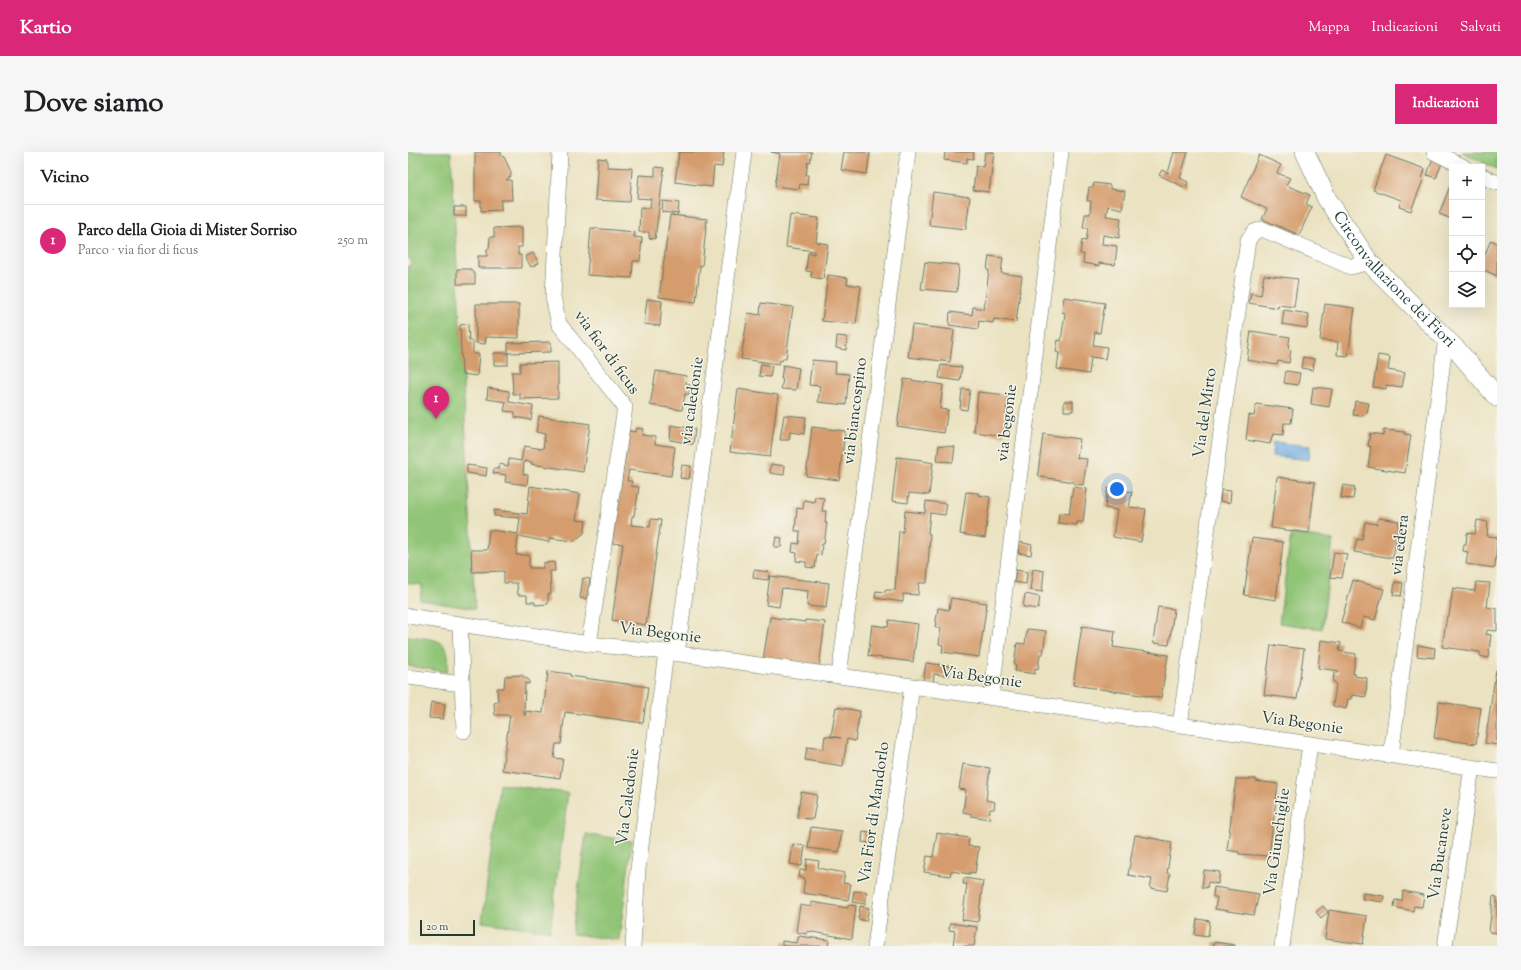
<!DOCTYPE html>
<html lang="it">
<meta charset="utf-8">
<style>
:root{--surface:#fff;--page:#f6f6f6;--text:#202124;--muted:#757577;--line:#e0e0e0;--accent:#db2777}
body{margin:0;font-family:"Sorts Mill Goudy",serif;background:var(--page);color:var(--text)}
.controls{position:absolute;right:12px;top:12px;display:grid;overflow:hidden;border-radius:0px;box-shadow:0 4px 16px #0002}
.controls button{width:36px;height:36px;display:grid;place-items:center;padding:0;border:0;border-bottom:1px solid var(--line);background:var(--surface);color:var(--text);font:20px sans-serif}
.scale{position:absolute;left:12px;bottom:10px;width:55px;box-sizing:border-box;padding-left:4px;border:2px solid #1f3d34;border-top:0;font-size:11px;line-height:14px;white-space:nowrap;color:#1f3d34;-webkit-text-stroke:3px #f7f3e8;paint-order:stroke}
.you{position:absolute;left:709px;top:337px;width:14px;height:14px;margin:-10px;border:3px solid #fff;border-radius:50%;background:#1a73e8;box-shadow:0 0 0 6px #1a73e833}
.badge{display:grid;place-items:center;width:26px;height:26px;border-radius:50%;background:var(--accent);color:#fff;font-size:13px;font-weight:700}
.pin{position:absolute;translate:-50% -33px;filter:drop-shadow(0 1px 2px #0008)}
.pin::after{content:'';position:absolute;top:21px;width:14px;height:12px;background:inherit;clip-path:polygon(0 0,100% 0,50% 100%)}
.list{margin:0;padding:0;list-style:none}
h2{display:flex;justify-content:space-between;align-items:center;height:52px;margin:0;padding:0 16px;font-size:17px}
h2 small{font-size:13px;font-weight:400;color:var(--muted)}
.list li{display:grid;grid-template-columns:26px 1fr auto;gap:12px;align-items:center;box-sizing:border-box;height:72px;padding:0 16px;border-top:1px solid var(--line)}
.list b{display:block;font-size:15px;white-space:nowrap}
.list p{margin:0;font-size:13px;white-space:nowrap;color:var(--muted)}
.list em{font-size:13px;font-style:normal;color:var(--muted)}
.icon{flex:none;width:22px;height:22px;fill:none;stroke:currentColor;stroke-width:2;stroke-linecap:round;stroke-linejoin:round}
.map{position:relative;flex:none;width:1089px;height:794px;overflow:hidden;border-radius:0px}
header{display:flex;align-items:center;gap:24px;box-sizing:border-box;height:56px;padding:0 20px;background:var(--accent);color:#fff}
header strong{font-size:19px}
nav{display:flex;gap:22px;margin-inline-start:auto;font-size:14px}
.intro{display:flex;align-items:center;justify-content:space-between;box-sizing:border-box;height:96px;padding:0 24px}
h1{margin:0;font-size:28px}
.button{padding:10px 18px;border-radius:0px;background:var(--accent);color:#fff;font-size:14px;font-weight:700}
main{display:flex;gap:24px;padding:0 24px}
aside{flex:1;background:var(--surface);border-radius:0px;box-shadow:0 4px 16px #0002}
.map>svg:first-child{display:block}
.green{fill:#90c476;stroke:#588055}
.water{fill:#6eabe0;stroke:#46748a}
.building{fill:#d59d6e}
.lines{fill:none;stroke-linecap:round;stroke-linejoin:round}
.minor-casing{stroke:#667765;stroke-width:16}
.tertiary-casing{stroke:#667765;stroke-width:20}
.minor{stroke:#fff;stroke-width:15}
.tertiary{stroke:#fff;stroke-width:19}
.labels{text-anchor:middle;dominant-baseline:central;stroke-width:3;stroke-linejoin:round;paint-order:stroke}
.street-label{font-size:16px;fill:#1f3d34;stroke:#f7f3e8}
</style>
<header>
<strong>Kartio</strong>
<nav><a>Mappa</a><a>Indicazioni</a><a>Salvati</a></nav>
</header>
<div class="intro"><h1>Dove siamo</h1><a class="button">Indicazioni</a></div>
<main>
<aside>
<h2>Vicino<small></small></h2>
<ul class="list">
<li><span class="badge">1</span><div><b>Parco della Gioia di Mister Sorriso</b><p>Parco · via fior di ficus</p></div><em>250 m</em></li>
</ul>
</aside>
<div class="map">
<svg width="1089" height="794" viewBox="0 0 1089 794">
<rect width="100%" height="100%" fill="#f7f3e8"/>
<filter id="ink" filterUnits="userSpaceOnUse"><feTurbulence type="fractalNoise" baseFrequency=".025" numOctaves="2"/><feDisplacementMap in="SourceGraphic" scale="8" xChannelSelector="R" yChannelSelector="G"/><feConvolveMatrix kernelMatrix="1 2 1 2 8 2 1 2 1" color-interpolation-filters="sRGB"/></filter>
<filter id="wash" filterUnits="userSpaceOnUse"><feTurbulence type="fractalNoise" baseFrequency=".012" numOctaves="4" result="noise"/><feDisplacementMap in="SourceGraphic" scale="16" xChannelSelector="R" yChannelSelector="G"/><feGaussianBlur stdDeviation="0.9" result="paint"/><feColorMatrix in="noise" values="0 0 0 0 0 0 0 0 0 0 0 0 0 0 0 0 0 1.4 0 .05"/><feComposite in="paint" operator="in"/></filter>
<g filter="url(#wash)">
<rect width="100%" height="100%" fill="#eae2c0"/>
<path class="green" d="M0,0H43L67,457L12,448L14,433L0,431V114L4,110L0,106Z
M1054,0H1089V17Z
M883,382L925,388L914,477L871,471Z
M0,484C28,488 45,485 39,520L0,514Z
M92,632L160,641L142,779L74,770Z
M178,682L224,689L211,788L164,782Z"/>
<path class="water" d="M865,290L902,294L901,308L864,304Z"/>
<g id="blocks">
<path class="building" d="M67,0H93V4L96,5L103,20V24L98,28H103L104,48H93V58L73,59V49H67Z
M271,0H316L314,15L306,14L304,35L267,30Z
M363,0H404L402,10H400L398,23H400L399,33L392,32L391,37L367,34L372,2Z
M436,0H462L459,22L433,18Z
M537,0H566L565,7L559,6V11L536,8Z
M577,0H586L581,40L565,38L568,14L575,15Z
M766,0H780L772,26L780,30L778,36L751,23L754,18L760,21Z
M851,3L873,13L869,21L882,26L878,33L902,43L898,52L904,55L891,83L854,67L859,57L833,45Z
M978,3L1017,17L1014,27L1015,28L1003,59L991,55L993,48L965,38Z
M190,6L199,7V15L224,16L222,50L187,48Z
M1025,6L1034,11L1028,26L1019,23Z
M247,15L256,16L247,87L241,86V80H231L232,55L242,56L243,47L229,46L231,23L247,24Z
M686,31L702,33V37L717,39L714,57L700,54L698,64L713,66L711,86L695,83L694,92L709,94L707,113L691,111V114L675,111L676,102H672L674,88L678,89L680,76H675L677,62H682L683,49H679L681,35H685Z
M1042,34L1044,35V67L1031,62Z
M525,40L562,45L558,77L521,73Z
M255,49L271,51L270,62L254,60Z
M46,55H58V64H46Z
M262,63L299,67L294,114L292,113L288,150L251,145Z
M382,63L411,66L408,90L420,92L415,127L403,125L404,120L398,119L400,101L406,102V99L378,95Z
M114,75V95H110V103H113V116H70V104H79V97H81L82,85H86V76Z
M183,76L227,80L226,85L234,86L232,109H225L224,126L179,123Z
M1083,88L1089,91V124L1074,117V109Z
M125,101L131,111L123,115L117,105Z
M581,104L595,106L593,121L614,124L608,170L586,167L585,171L571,169L570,177L541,173L542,160L564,163L565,155L576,157L581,118H579Z
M517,110L551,113L549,140L513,137Z
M49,117H63L67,123V132H49Z
M420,123L440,126L439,132L453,134L448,172L414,169Z
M856,123L890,127L886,155L870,153V156L841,151L843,141L853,143Z
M656,145L697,151L692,181L687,180L685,193L699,195L697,207L683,205L681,222L649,217L651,201L648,200L650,188L653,189L657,161L654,160Z
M239,147L254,149L252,174L236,172Z
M353,151L385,155L378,206H375L374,209L372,208L371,212L333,207L340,161L352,163Z
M68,152H111V186L78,185L77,192L68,191Z
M917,152L947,156L940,204L929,203L930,190L912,188Z
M876,158L901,162L899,176L874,172Z
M60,172L61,189H65V202H71L69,224L54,222L52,173Z
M504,173L546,178L542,210L500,205Z
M843,179L882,185L880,197L883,198L881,211L870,209L869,213L839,208Z
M429,184L439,185L438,198L428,196Z
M143,190V200L100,201V191Z
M86,201H100V213H86Z
M970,203L982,205L980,218L997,221L994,235L978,233V237L965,235Z
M895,205L906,207L905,218L893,216Z
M404,208L428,210L427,221L441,222L438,253L410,250L412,234L401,233Z
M150,210V246L112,247V242H105L104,220H112V211Z
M353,212L364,214L362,225L351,224Z
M375,213L391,216L388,238L373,237L375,227H373Z
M533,213L554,215L552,229L531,226Z
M248,219L279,224L278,232L282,233L281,242H277L274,258L242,253Z
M878,219L892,221L890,233L876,231Z
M496,227L535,233L532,257L540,258L536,281L489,274Z
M905,235L924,237L921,255L903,252Z
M80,236L101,239V250L125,254L123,268L107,265V260L96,259L98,250L79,247Z
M330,237L370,243L362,305L322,300Z
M554,237L562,238L559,258L552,257Z
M570,240L600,243L596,284L566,280Z
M656,249H665V259H656Z
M947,249L961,251L959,261L954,264L945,263Z
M848,252L885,257L883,271H876L875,283L866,282V284H864L862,292L838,288L841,263L846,264Z
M376,263L398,265L396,282L382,280L381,288H372Z
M131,264L182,272L175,320L123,312L124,310L116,309L115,322L120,323L119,333L97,330L98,323L85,321L86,317H90L91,312L100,314L101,307L113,309L116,294L135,297L137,282L128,280Z
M263,273L287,277L285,292L262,288Z
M404,275L437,279L431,328L398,324Z
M228,276L235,277L234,283L247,285V292L267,295L263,324L221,318L219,329H224L223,334L231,335L228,356H227L226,364H224L223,373L242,375L243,367L253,368L238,473L204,468L215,392L204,391L221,279L227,280Z
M976,278L997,280L996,282L1003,283L997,321L960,315L963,295L960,294L962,281L975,283Z
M635,282L672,287L669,306L679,307L675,333L666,332V330L633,325L631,324L630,321Z
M531,293L547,295L545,310L529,309Z
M489,305L515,308V309L525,311L521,343L501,341L500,351L484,349Z
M363,312L377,314L376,323L362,321Z
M59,313L79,316L78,324L59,321Z
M274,313L283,314L281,327L272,326Z
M869,325L907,330L901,381L863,376Z
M935,333L947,335L945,347L933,346Z
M122,334L172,342L168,368L178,369L176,381L166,389L141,386V390L110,384L108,403H121V416H135V411L146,410L147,419H142L143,442H140V452L127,453V450H119V443H110L109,431H96V419L64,420L63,398H79L81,378L110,382L112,366L86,364V358L119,362Z
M665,335L679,337L675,370H669V373L650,371L651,361L661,362Z
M700,336L724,340L721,355L738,357L733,390L705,385L709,358L697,356Z
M813,338L823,339L822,351L812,349Z
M558,340L570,341V343L582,345L577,386L552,382Z
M407,345L416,346L414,359H418L417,371H419L416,392H414L413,403L409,402L407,416L398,415V410L388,409L389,401L384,400L385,391L391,392L392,379H387L389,356L395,357L396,348L406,350Z
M518,349L539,352L537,363L522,361L520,381L522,382L519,431H511L510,443L495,442V450L467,446L468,439L477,440L478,438H487L491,379L495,380L497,359L517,361Z
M970,366L991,369L985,406L946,400L949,387L954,388L957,370L969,372Z
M1069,368L1080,370L1079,384L1089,385L1087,416L1058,412L1060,400L1055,399L1056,392H1058L1059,381L1067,382Z
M368,385L374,386L373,395H366Z
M844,386L875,390L868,448L836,443Z
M612,390L624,393L623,403L610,401Z
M926,400L939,402L934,426L922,425Z
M625,417L636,419L634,440L622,438Z
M346,418L361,420L360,428L345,426Z
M608,418L619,420L618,432L606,430Z
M362,424L421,431L418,456L399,454L400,439L374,436L371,455L358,453Z
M175,426L182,427L178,447L172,446Z
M945,428L976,437L967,468L955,465L952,476L933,470Z
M987,430L995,431L993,444L985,443Z
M1068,430L1082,431L1079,455L1089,457V479L1079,478L1078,482L1083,483L1080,506L1072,504V500L1034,495L1039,464H1041L1045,436L1067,439Z
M617,442L632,445L630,457L615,455Z
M543,446L579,451L571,505L534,500L535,493L531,492L533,476L527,475L530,456L541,458Z
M750,455L766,457L761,493L745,491Z
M362,465L397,470V468L417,470L411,515L355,508Z
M481,468L510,472L505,510L460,504L464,473L480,475Z
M674,474L707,479L705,495L760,503L753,546L665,533Z
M619,477L638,479L635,502H632L630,517L627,516V522L607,519L608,514L606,513L609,491L617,492Z
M913,488L933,491L931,499L948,502L945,522H947V524L959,526L958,545L944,543L943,547H940L938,557L925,554L928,531L925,530L926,521H930L931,519L910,516Z
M863,493L896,497L889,547L856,543Z
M1010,493L1027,496L1026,506L1009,504Z
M518,511L543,514L541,524L526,522L525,531L515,530Z
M1088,518H1089V593L1077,591Z
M140,519L162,522V524L240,535L235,571L157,560L153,592H148L146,606L155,607L152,626L94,618L102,563H87L86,551L90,550L89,536H96L97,524L113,523L121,528V532L117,531L116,563H118V559L135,561Z
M23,550L37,552L35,567L21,566Z
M1031,550L1073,556L1068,592L1026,586Z
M428,555L452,559L447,589L439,587L435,614L397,608L399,595L415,597L417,584L433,586L423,584Z
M555,612L582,616L578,648L587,650L586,657H582L581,667L563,664L564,662L555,660L558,638L551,637Z
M828,627H848V629L870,632L861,704L831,702V700L819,698Z
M393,640L409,643L405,667L389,666Z
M403,675L434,679L431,700L400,696Z
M455,679L463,680L462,691L454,690Z
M529,681L561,686L560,694L571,695L567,721L562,720V722L543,719L542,724L516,720L519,704L525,705Z
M727,683L764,690L759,721L762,722L759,739L742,736L744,727L720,723Z
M385,692L397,694L394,714L382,712Z
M399,707L411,709L410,716L437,721L435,731L443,732L440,748L395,741L397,726L391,725L392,718H398Z
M796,718L812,720L810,732L800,730L799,736L794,735Z
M556,726L575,729L570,770L554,768L559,732H555Z
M806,735L851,742L846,763L807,757L809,745H805Z
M446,739L459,740L457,752L444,750Z
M995,739L1016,743L1014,755L1006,754L1005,759L986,755L987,748L994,749Z
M955,741L976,744L975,750L954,747Z
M1085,744L1089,745V781L1081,780Z
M403,750L440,756V753L448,754L444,787L399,779V782L388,780L392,753L403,755Z
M452,754L461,756L458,769L450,767Z
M915,754L920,760L913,766L908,760Z
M921,758L959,764L955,792L917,787Z
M789,767L802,769L800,785L787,783Z
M542,771L569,775L566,794H545L547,779L541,778Z
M391,784L421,788L420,794H374V789L389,791Z
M806,790L827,793V794H805Z"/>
</g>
</g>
<g filter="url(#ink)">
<use href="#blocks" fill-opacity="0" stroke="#667765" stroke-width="1"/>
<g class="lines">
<defs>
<path id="minor" d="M152,0L145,145L151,172L217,255L181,492
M1026,0L1056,15
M1074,24L1089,31
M0,464L181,492L258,500L504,534L1089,619
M52,473L56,579
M269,502L336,0
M431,524L500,0
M0,525L54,532
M583,546L653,0
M772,573L840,88L846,80L854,77L943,115L961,110
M983,603L1038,186
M225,794L230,717L258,500
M467,794L504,534
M874,794L902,592
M1037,794L1064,615"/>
<g id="tertiary">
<path id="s1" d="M897,0L919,47L961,110L1049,198L1089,245"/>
</g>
</defs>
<use href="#minor" class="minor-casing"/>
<use href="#tertiary" class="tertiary-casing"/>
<use href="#minor" class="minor"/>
<use href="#tertiary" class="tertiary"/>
</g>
</g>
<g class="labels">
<g class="street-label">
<text stroke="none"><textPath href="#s1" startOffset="157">Circonvallazione dei Fiori</textPath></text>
<text transform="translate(198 201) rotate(54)">via fior di ficus</text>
<text transform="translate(285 249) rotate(-82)">via caledonie</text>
<text transform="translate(448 259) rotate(-83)">via biancospino</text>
<text transform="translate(798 261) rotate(-82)">Via del Mirto</text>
<text transform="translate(600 271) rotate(-83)">via begonie</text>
<text transform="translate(993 393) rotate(-83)">via edera</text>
<text transform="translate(252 482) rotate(7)">Via Begonie</text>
<text transform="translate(573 526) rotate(8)">Via Begonie</text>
<text transform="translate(894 572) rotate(8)">Via Begonie</text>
<text transform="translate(221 645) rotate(-83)">Via Caledonie</text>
<text transform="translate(467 661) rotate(-82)">Via Fior di Mandorlo</text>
<text transform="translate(870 690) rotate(-82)">Via Giunchiglie</text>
<text transform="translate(1033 702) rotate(-82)">Via Bucaneve</text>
</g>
</g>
</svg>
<div class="controls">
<button>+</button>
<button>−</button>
<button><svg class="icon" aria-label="locate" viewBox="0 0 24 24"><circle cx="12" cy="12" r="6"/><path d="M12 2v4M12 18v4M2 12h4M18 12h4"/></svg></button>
<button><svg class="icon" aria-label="layers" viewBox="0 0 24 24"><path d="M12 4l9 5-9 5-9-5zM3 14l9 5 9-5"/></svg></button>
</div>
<div class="scale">20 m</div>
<div class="you"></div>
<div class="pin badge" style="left:28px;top:267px">1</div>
</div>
</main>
